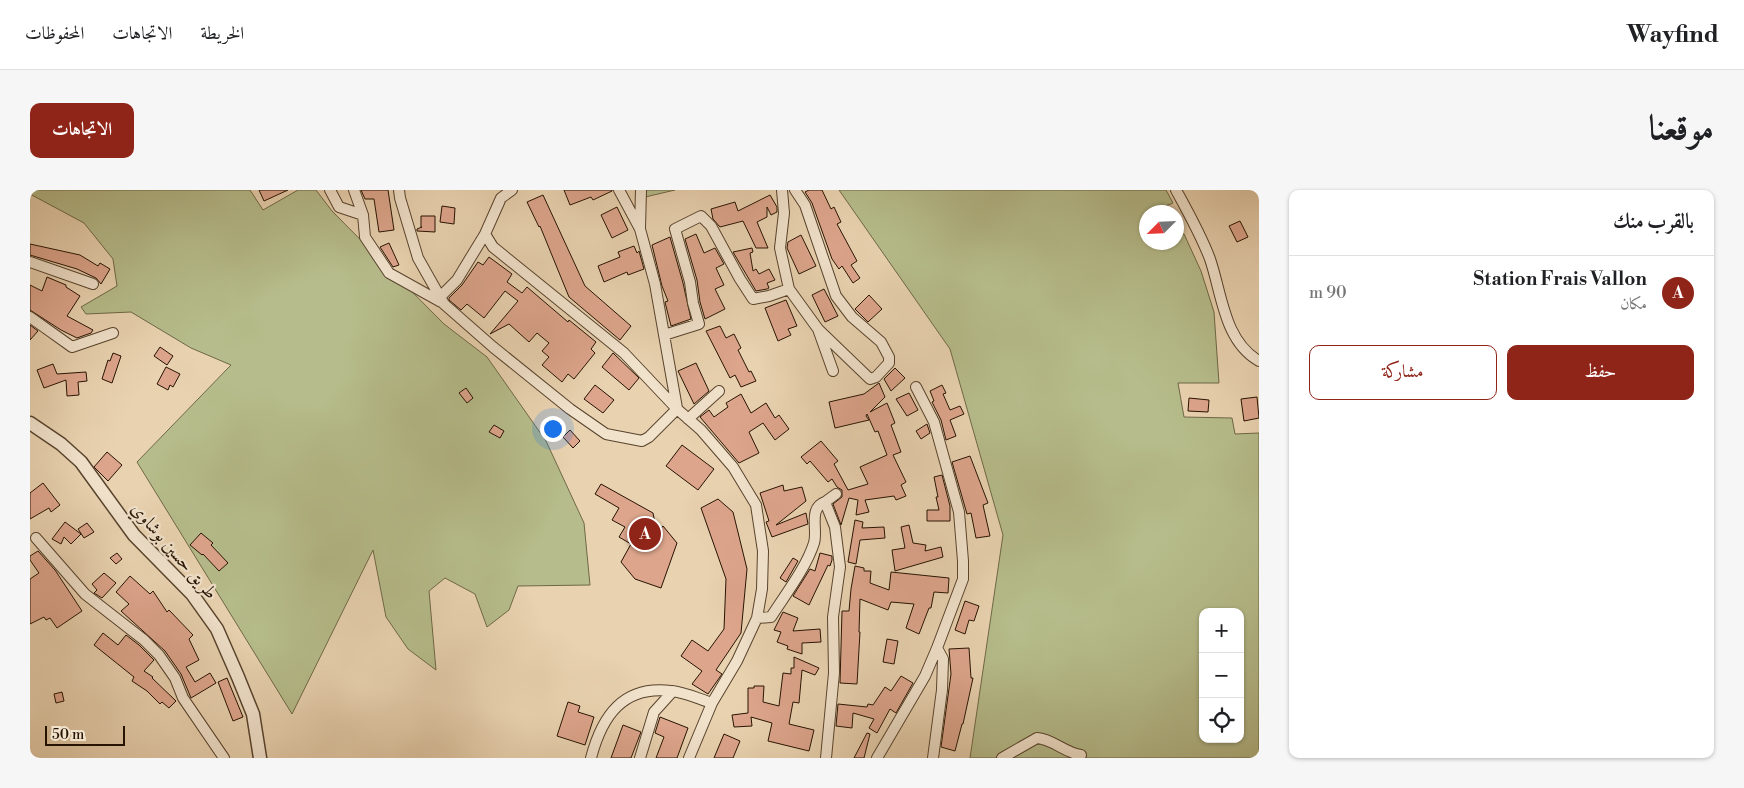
<!DOCTYPE html>
<html lang="ar">
<meta charset="utf-8">
<style>
:root{--surface:#fff;--page:#f6f6f6;--text:#202124;--muted:#757577;--line:#e0e0e0;--accent:#8f2418}
body{margin:0;font-family:"Libre Bodoni",Amiri,serif;background:var(--page);color:var(--text);direction:rtl}
.controls{position:absolute;right:15px;bottom:15px;display:grid;overflow:hidden;border-radius:10px;box-shadow:0 1px 4px #0004}
.controls button{width:45px;height:45px;display:grid;place-items:center;padding:0;border:0;border-bottom:1px solid var(--line);background:var(--surface);color:var(--text);font:25px sans-serif}
.compass{position:absolute;left:1109px;top:15px;width:45px;height:45px;border-radius:50%;background:var(--surface);box-shadow:0 1px 4px #0004;rotate:246deg}
.scale{position:absolute;left:15px;bottom:12px;width:80px;box-sizing:border-box;padding-left:5px;border:2px solid #271301;border-top:0;font-size:14px;line-height:18px;white-space:nowrap;color:#271301;-webkit-text-stroke:4px #f1e2cc;paint-order:stroke}
.you{position:absolute;left:522px;top:238px;width:18px;height:18px;margin:-12px;border:4px solid #fff;border-radius:50%;background:#1a73e8;box-shadow:0 0 0 8px #1a73e833}
.badge{display:grid;place-items:center;width:32px;height:32px;border-radius:50%;background:var(--accent);color:#fff;font-size:16px;font-weight:700}
.pin{position:absolute;translate:-50% -50%;border:2px solid #fff;box-shadow:0 1px 5px #0006}
.list{margin:0;padding:0;list-style:none}
h2{display:flex;justify-content:space-between;align-items:center;height:65px;margin:0;padding:0 20px;font-size:21px}
h2 small{font-size:16px;font-weight:400;color:var(--muted)}
.list li{display:grid;grid-template-columns:32px 1fr auto;gap:15px;align-items:center;box-sizing:border-box;height:75px;padding:0 20px;border-top:1px solid var(--line)}
.list b{display:block;font-size:19px;white-space:nowrap}
.list p{margin:0;font-size:16px;white-space:nowrap;color:var(--muted)}
.list em{font-size:16px;font-style:normal;color:var(--muted)}
.actions{display:flex;gap:10px;padding:15px 20px}
.actions a{flex:1;padding:11px 0;border:1px solid var(--accent);border-radius:10px;text-align:center;font-size:18px;color:var(--accent)}
.actions .main{background:var(--accent);color:#fff}
.icon{flex:none;width:28px;height:28px;fill:none;stroke:currentColor;stroke-width:2;stroke-linecap:round;stroke-linejoin:round}
.map{position:relative;flex:none;width:1229px;height:568px;overflow:hidden;direction:ltr;border-radius:10px}
header{display:flex;align-items:center;gap:30px;box-sizing:border-box;height:70px;padding:0 25px;background:var(--surface);border-bottom:1px solid var(--line)}
header strong{font-size:24px}
nav{display:flex;gap:28px;margin-inline-start:auto;font-size:18px}
.intro{display:flex;align-items:center;justify-content:space-between;box-sizing:border-box;height:120px;padding:0 30px}
h1{margin:0;font-size:35px}
.button{padding:12px 22px;border-radius:10px;background:var(--accent);color:#fff;font-size:18px;font-weight:700}
main{display:flex;gap:30px;padding:0 30px}
aside{flex:1;background:var(--surface);border-radius:10px;box-shadow:0 1px 4px #0004}
.map>svg:first-child{display:block}
.green{fill:#b6bc8b;stroke:#6e6846;fill-rule:evenodd}
.building{fill:#dda58c;stroke:#271301}
.lines{fill:none;stroke-linecap:round;stroke-linejoin:round}
.minor-casing{stroke:#58432d;stroke-width:12}
.tertiary-casing{stroke:#58432d;stroke-width:15}
.minor{stroke:#f1e2cc;stroke-width:10}
.tertiary{stroke:#f1e2cc;stroke-width:12}
.labels{text-anchor:middle;dominant-baseline:central;stroke-width:4.5;stroke-linejoin:round;paint-order:stroke}
.street-label{font-size:18px;fill:#271301;stroke:#f1e2cc}
</style>
<header>
<strong>Wayfind</strong>
<nav><a>الخريطة</a><a>الاتجاهات</a><a>المحفوظات</a></nav>
</header>
<div class="intro"><h1>موقعنا</h1><a class="button">الاتجاهات</a></div>
<main>
<aside>
<h2>بالقرب منك<small></small></h2>
<ul class="list">
<li><span class="badge">A</span><div><b>Station Frais Vallon</b><p>مكان</p></div><em>90 m</em></li>
</ul>
<div class="actions"><a class="main">حفظ</a><a>مشاركة</a></div>
</aside>
<div class="map">
<svg width="1229" height="568" viewBox="0 0 1229 568">
<rect width="100%" height="100%" fill="#e9d2b0"/>
<filter id="stains"><feTurbulence type="fractalNoise" baseFrequency=".004" numOctaves="4"/><feColorMatrix values="0 0 0 0 .2 0 0 0 0 .09 0 0 0 0 .02 0 0 0 .5 -.17"/></filter>
<radialGradient id="worn" r=".72"><stop offset=".6" stop-color="#630" stop-opacity="0"/><stop offset="1" stop-color="#630" stop-opacity=".3"/></radialGradient>
<path class="green" d="M0,0H220L233,20L268,0H286L302,21L414,134L457,167L516,251L554,333L560,395L488,396L479,420L457,437L445,404L415,388L399,401L406,480L378,459L356,427L343,360L262,524L107,272L201,175L161,158L101,122L56,124L51,117L87,96L83,69L54,33L0,4Z
M611,0H645L611,8Z
M809,0H1136L1143,13L1121,22H1116V52H1146L1147,47L1154,44L1171,81L1184,122L1189,193H1148L1154,227L1202,228L1205,244L1229,243V568H940L973,345L920,159ZM1173,422H1210V549H1173Z"/>
<path class="building" d="M229,0H258L234,11Z
M331,0H358L364,40L349,42L344,9H335Z
M534,0H582V1L563,10L561,7L540,15Z
M779,0H792L801,19L804,17L811,32L807,34L827,71L821,75L830,88L823,93L812,76L809,79L802,69L782,13L775,2Z
M513,5L555,96L601,136L590,150L539,107L510,36L509,37L497,12Z
M740,5L747,17V22L741,25L737,17V27L727,32L738,58H726L713,31L690,37L683,29L681,19L705,12L708,21Z
M412,16L425,18L424,34L410,32Z
M587,17L598,40L582,48L571,25Z
M391,26H405V42L387,41V39L392,37H391Z
M1210,31L1218,47L1207,52L1199,36Z
M666,44L674,63L685,58L694,74L686,78L694,95L685,99L695,119L675,129L670,112L667,90L655,49Z
M771,45L786,76L769,84L757,58L758,52Z
M640,47L653,93L661,129L641,136L635,112L638,111L632,96L622,55Z
M359,53L369,75L363,77L350,57Z
M0,54L50,65L68,76L70,73L80,79L71,94L66,88L47,79L0,65Z
M604,56L607,63L609,61L614,79L598,85L597,82L574,92L568,76L590,67L588,62Z
M722,58L723,62L720,63L723,81L726,79L729,84L739,79L745,90L737,93L739,98L737,99L726,101L703,62Z
M459,67L482,84L477,92L492,103L497,97L538,132L539,130L566,152L561,159L565,163L544,189L538,184L532,192L512,175L519,167L512,161L519,153L507,143L499,152L479,134L460,144L488,111L475,101L454,128L437,114L431,120L419,110V108L432,95L448,72L453,75Z
M17,87L36,95V97L50,106L37,126L63,140L61,143L47,148L31,140L0,120V95L12,101Z
M794,99L808,126L795,132L782,105Z
M839,105L852,119L838,132L825,119Z
M756,110L767,136L758,139L761,145L748,151L735,118Z
M0,135L8,141L0,150Z
M690,136L696,148L704,144L711,158L708,160L719,182L721,181L726,191L711,197L705,185L700,188L676,141Z
M130,157L143,166L137,175L124,166Z
M83,163L91,166L82,193L72,189L78,170L80,171Z
M583,163L609,188L599,200L572,177Z
M666,173L679,201L664,214L648,181Z
M23,174L27,184L56,182L57,191L48,192L49,205L37,206L36,190L14,198L7,180Z
M136,177L150,184L143,197L140,195L138,200L127,194Z
M865,178L875,188L861,201L854,189Z
M849,193L855,207L840,222L857,213L865,233L861,235L871,262L863,265L876,292L871,295L876,306L866,310L864,306L835,310L839,322L826,325L828,310L819,308L811,335L803,314L812,307V300L807,297L802,289L798,292L780,271L777,274L771,267L791,251L808,271L804,274L818,300L838,294L830,277L857,265L848,241L845,242L837,224L836,226L839,230L805,238L799,212L834,204Z
M565,195L584,210L573,223L554,209Z
M912,195L916,203L913,204L920,220L930,216L934,224L920,230L926,246L916,250L911,230L902,212L904,211L900,201Z
M436,198L443,208L437,213L429,203Z
M879,203L888,220L877,226L866,209Z
M711,204L721,223L736,213L745,228L749,225L759,239L745,250L733,233L719,242L729,263L709,273L670,227L679,220L684,227L698,217L696,213Z
M1227,207L1229,228L1214,231L1211,209Z
M1159,208L1179,210L1178,222L1158,221Z
M897,234L900,243L891,249L886,241Z
M464,235L474,241L470,248L459,242Z
M540,240L550,251L543,258L533,247Z
M652,255L684,279L668,300L636,276Z
M77,262L92,275L78,291L64,277Z
M940,266L958,313L953,315L960,346L946,348L941,323L937,324L922,272Z
M912,285L920,316V331H897V320H909L906,307H908L904,287Z
M13,293L30,315L21,322L19,318L0,329V303Z
M571,294L623,323L627,343L633,336L647,353L631,398L605,389L591,372L601,354L589,347L595,337L582,330L589,318L565,304Z
M753,295L754,301L772,297L776,311L746,335L776,323L778,334L742,347L736,332L739,331L730,303Z
M688,309L703,322L717,379L711,443L686,480L692,484L678,504L662,494L672,481L651,466L662,450L678,461L694,439L696,389L671,318Z
M825,330L833,332L832,338L854,337L855,348L830,350L826,374L818,372Z
M35,332L51,344L41,354L34,347L31,354L22,349Z
M57,333L64,342L54,348L48,339Z
M879,335L883,353L896,355L895,361L911,357L913,367L865,381L862,360L875,358L871,337Z
M171,343L183,353L181,355L198,373L189,381L173,364L172,365L160,355Z
M8,361L25,380L52,421L27,438L20,428L16,430L14,427L0,434V389L9,383L0,370V366Z
M87,363L92,369L86,374L80,368Z
M790,363L802,366V370L800,376L798,375L779,415L763,406L780,379L785,381Z
M763,368L768,371L756,392L750,388Z
M825,376L834,378V381H841L840,393L859,400L861,382L919,388L918,403L904,402L901,418H899L889,444L876,438L884,414L861,412L858,420L830,409L829,442H830L827,494L810,493L812,421H819L821,399Z
M74,383L86,393L72,408L64,403L67,400L62,394Z
M100,386L120,404L123,401L137,422L139,420L163,445L159,449L169,470L156,477L165,492L180,483L186,493L161,508L151,484L135,461L91,421L99,414L86,402Z
M935,411L949,416L944,431L939,430L935,444L925,440Z
M753,422L768,428L763,441L790,439L791,452L772,453V464L757,459L758,456L747,452L751,442L744,440Z
M73,443L88,455L96,445L109,455L124,470L114,481L123,487L122,488L146,511L139,518L132,512L130,514L117,501L102,491L104,487L64,455Z
M857,449L868,451L864,474L853,472Z
M939,458L941,488H943L933,534H932L925,561L911,557L921,484L919,459Z
M764,467L789,478L785,485L772,480L769,513L763,512L759,534L784,540L779,561L738,551L742,533L721,527L722,536L704,537L702,525L718,523V498H724V496H734L733,512L749,516L753,483L761,484V478H764Z
M871,486L883,493L866,523L860,519L847,543L839,538L844,529L823,523L822,538L806,536L808,514L837,517L838,514L843,515L855,497L861,501Z
M197,488L213,527L203,531L188,492Z
M32,502L34,511L26,513L24,504Z
M538,512L550,516L548,522L564,527L555,555L527,546Z
M630,527L658,538L647,568H626L634,547L625,543Z
M593,535L611,542L601,568H581Z
M837,543L840,544L834,568H824Z
M694,544L710,551L703,568H684Z"/>
<g class="lines">
<defs>
<path id="minor" d="M300,0L309,17L333,25
M324,0L333,25L335,47L359,83L411,112
M369,0L370,8L388,68L414,114L463,157L540,219L576,244L612,251L619,247L647,219
M482,0L471,8L455,44L463,57L594,163L647,219L671,240L703,277L726,315L733,361L732,399L727,428L707,471L682,513L659,568
M589,0L610,39L625,94L647,218
M765,0L775,15L806,106L822,127L851,152L859,167V173L846,187L840,189L788,139
M1146,0C1158,22 1171,45 1180,69C1192,104 1194,151 1229,171
M610,38L611,0
M0,72L63,94
M759,99L788,139L803,181
M408,109L427,90L455,44
M0,127L42,157L83,143
M634,145L669,134L663,113L660,92L645,39L671,26L681,36L710,89L723,109L739,106L759,99L750,58L754,23L752,0
M658,229L689,201
M795,312L806,304
M6,348L55,404L114,450L129,465L145,488L153,508L194,568
M727,428L741,427C755,405 776,378 784,353C788,340 778,318 795,312L805,337L810,377L803,427L804,483L796,568
M561,568C572,526 593,495 641,501C655,502 669,509 682,513
M610,568L624,522L643,501
M847,568L895,486L907,458L933,389V371L929,322L904,232L886,197
M903,568L912,500L913,469L907,458
M972,568L1007,548C1023,549 1035,563 1051,565"/>
<path id="tertiary" d="M0,233L31,254L51,272L104,345L162,404L187,439L208,487L223,524L230,568"/>
</defs>
<use href="#minor" class="minor-casing"/>
<use href="#tertiary" class="tertiary-casing"/>
<use href="#minor" class="minor"/>
<use href="#tertiary" class="tertiary"/>
</g>
<g class="labels">
<g class="street-label">
<text transform="translate(144 361) rotate(49)">طريق حسين بوشاوي</text>
</g>
</g>
<rect width="100%" height="100%" filter="url(#stains)"/>
<rect width="100%" height="100%" fill="url(#worn)"/>
</svg>
<div class="controls">
<button>+</button>
<button>−</button>
<button><svg class="icon" aria-label="locate" viewBox="0 0 24 24"><circle cx="12" cy="12" r="6"/><path d="M12 2v4M12 18v4M2 12h4M18 12h4"/></svg></button>
</div>
<svg class="compass" viewBox="-18 -18 36 36"><path d="M0-13l5 13h-10z" fill="#e53935"/><path d="M0 13l5-13h-10z" fill="#757577"/></svg>
<div class="scale">50 m</div>
<div class="you"></div>
<div class="pin badge" style="left:615px;top:344px">A</div>
</div>
</main>
